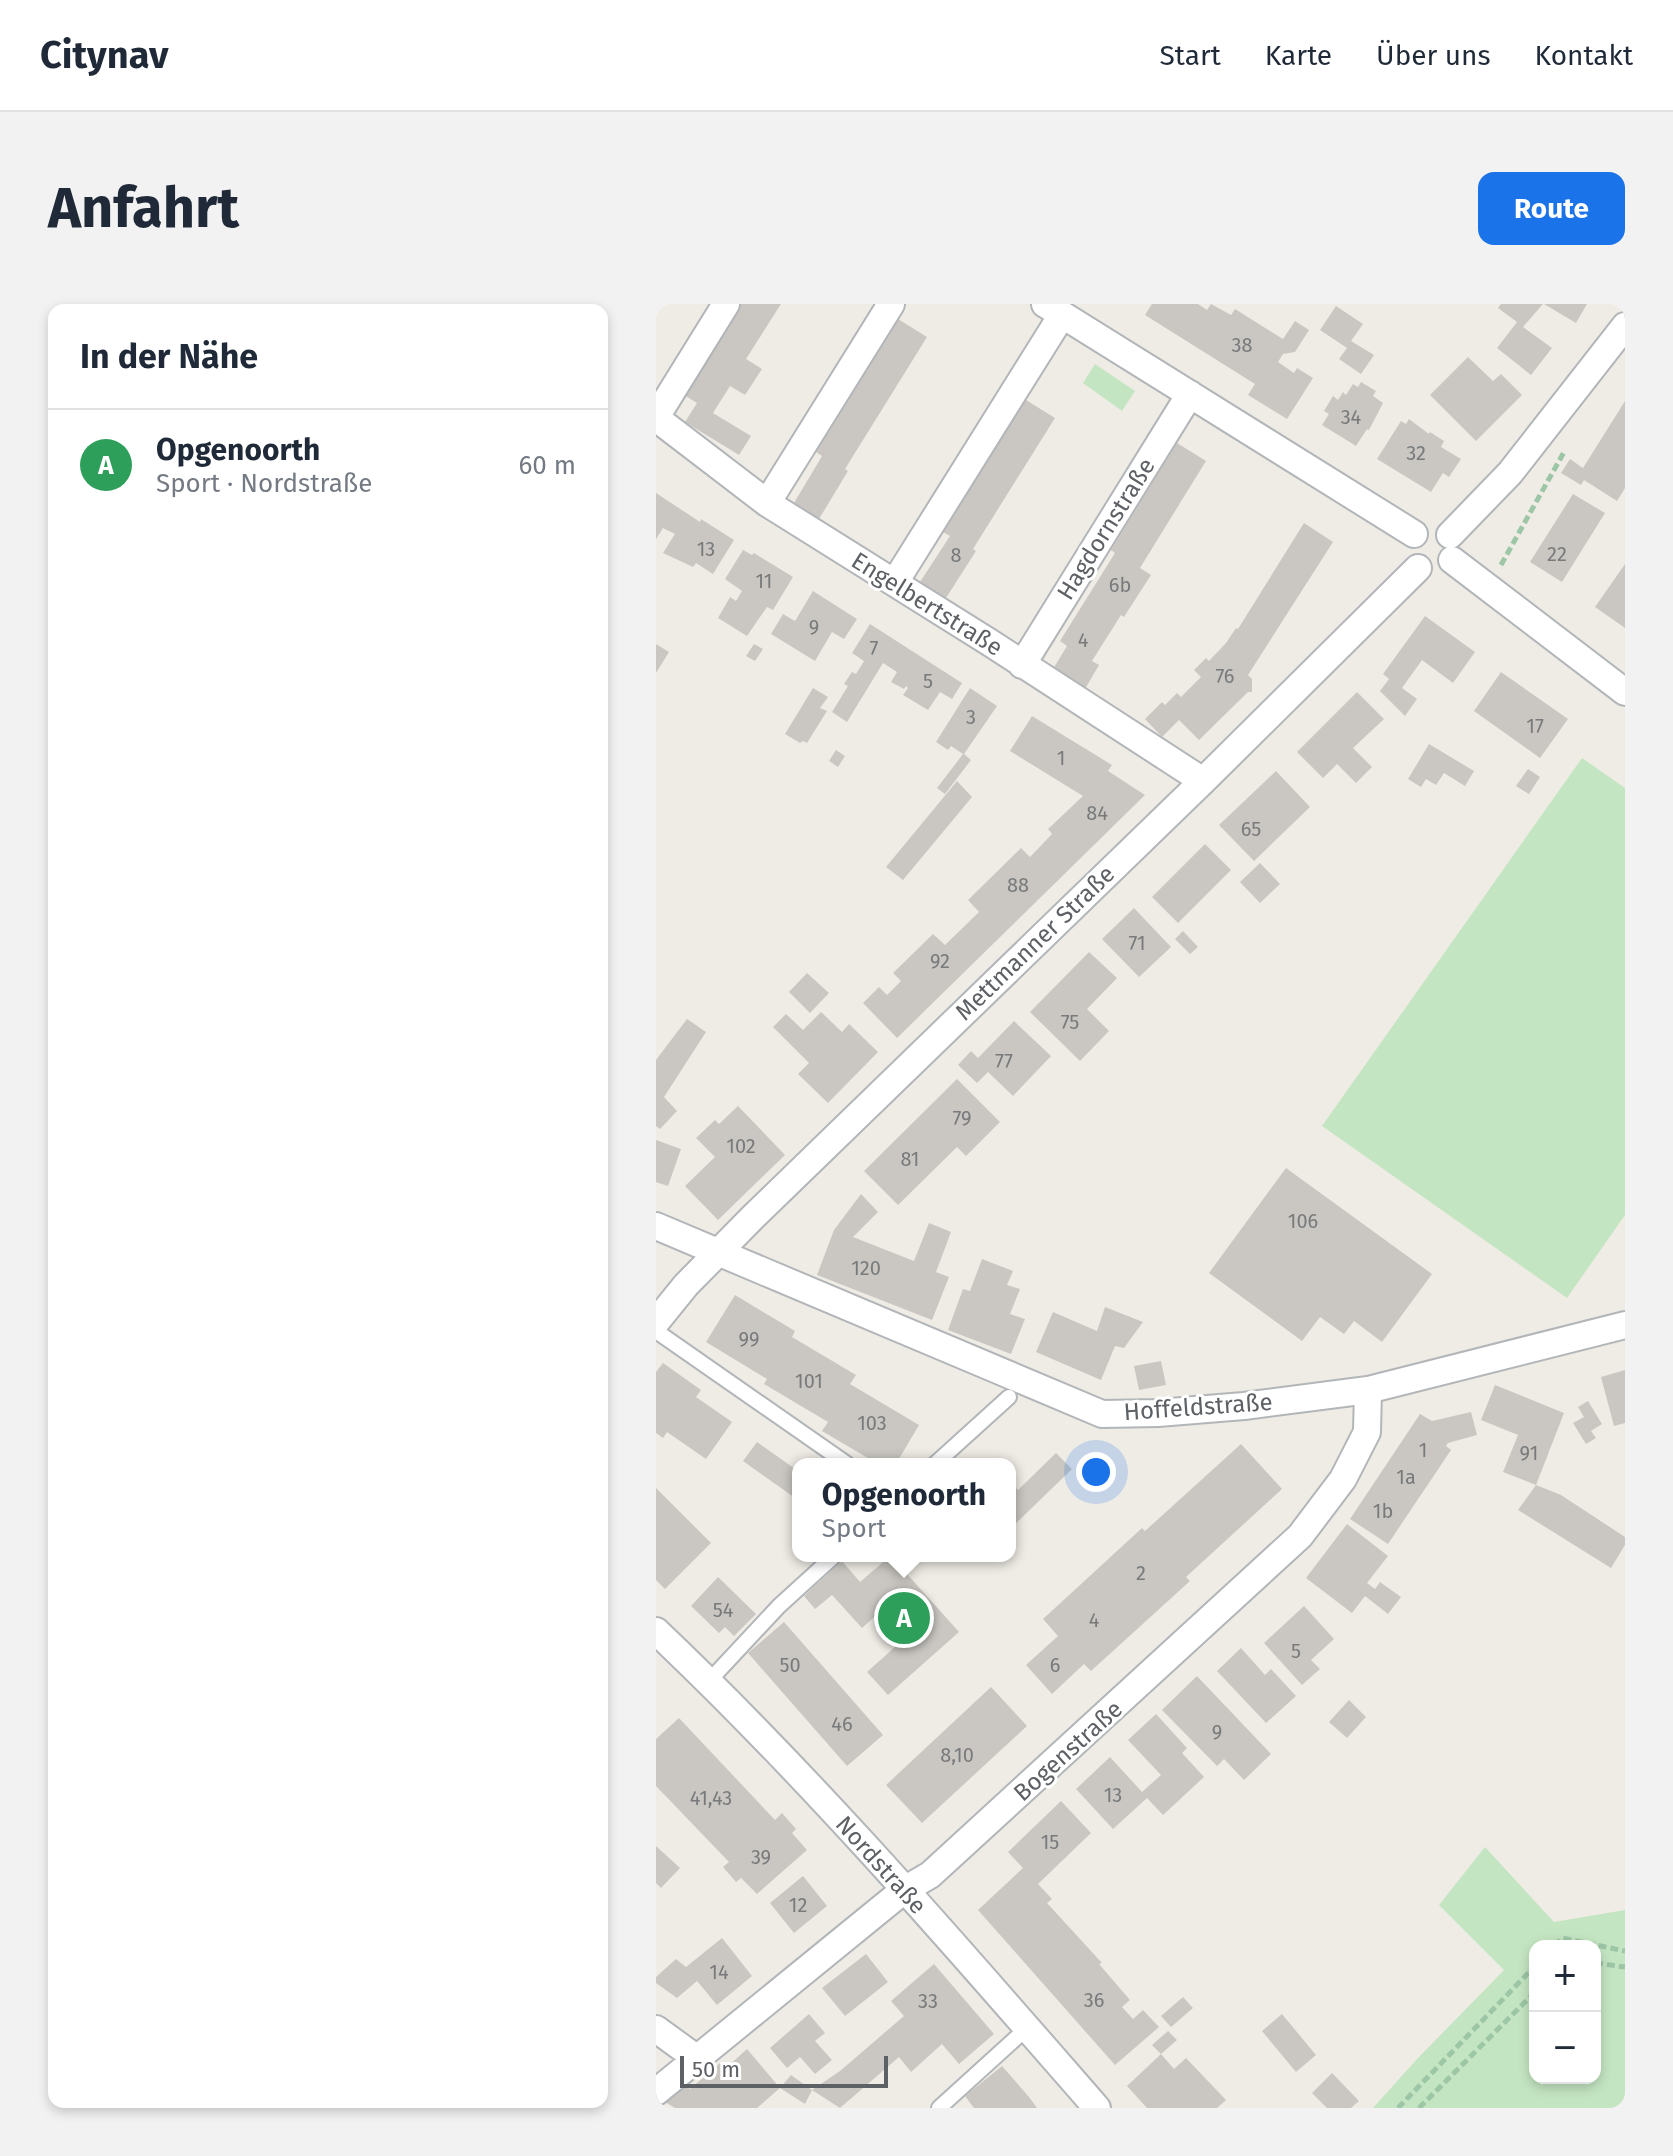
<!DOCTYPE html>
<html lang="de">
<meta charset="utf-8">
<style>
:root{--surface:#fff;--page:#f2f2f3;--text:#1f2937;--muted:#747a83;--line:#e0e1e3;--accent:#1a73e8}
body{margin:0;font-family:"Fira Sans",sans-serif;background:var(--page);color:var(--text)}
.controls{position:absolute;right:24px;bottom:24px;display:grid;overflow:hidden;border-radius:16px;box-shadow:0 4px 12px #0003}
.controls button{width:72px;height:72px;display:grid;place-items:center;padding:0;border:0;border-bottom:2px solid var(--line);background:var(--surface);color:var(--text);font:40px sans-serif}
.scale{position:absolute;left:24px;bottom:20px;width:208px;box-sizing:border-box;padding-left:8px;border:4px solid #5d6165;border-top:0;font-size:22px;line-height:28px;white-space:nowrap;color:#5d6165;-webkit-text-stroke:6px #fff;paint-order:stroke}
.you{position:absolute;left:440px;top:1168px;width:28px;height:28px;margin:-20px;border:6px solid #fff;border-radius:50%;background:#1a73e8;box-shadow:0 0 0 12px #1a73e833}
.badge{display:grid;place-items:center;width:52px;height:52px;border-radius:50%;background:var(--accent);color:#fff;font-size:26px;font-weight:700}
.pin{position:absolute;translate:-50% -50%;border:4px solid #fff;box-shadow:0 2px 8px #0006}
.popup{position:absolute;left:136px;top:1154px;width:224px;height:104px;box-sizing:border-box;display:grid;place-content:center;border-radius:16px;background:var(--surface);filter:drop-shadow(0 2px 6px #0005);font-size:26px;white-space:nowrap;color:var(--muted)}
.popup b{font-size:30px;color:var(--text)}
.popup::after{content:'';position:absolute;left:50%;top:100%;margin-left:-16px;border:16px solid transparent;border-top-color:var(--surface)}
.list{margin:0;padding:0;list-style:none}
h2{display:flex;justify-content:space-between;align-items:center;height:104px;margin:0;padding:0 32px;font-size:34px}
h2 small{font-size:26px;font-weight:400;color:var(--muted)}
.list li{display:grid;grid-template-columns:52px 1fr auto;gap:24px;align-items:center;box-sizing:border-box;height:112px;padding:0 32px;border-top:2px solid var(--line)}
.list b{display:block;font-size:30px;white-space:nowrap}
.list p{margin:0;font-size:26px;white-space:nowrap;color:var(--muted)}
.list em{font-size:26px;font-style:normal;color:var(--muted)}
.map{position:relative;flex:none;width:969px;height:1804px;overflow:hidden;border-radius:16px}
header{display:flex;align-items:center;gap:48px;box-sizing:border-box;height:112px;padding:0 40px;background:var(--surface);border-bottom:2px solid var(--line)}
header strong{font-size:38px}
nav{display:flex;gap:44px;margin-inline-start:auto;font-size:28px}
.intro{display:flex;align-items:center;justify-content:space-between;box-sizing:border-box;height:192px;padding:0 48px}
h1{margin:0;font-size:56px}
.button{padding:20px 36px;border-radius:16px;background:var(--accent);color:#fff;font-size:28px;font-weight:700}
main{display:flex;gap:48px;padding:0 48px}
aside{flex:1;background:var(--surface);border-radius:16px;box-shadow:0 4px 12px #0003}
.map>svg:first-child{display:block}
.green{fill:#c4e5c2;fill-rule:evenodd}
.building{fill:#cac7c2}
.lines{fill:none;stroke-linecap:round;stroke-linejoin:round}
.service-casing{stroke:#b2b6b9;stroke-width:18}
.minor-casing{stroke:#b2b6b9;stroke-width:30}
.path{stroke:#9cc6a6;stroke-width:5;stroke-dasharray:8 4;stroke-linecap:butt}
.service{stroke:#fff;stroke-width:14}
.minor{stroke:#fff;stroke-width:26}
.labels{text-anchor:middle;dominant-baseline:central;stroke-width:6;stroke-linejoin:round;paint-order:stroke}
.number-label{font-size:20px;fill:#787a7c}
.street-label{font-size:24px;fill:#5d6165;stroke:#fff}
</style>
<header>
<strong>Citynav</strong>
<nav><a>Start</a><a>Karte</a><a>Über uns</a><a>Kontakt</a></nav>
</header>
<div class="intro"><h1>Anfahrt</h1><a class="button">Route</a></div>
<main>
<aside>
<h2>In der Nähe<small></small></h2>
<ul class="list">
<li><span class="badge" style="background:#2e9e5b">A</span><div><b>Opgenoorth</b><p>Sport · Nordstraße</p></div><em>60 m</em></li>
</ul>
</aside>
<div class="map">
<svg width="969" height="1804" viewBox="0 0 969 1804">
<rect width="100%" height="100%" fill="#efece5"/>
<path class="green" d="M439,60L479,87L466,107L427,79Z
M926,454L969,484V911L911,994L666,822Z
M829,1543L898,1618L969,1606V1804H717L762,1754L848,1666L783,1601ZM939,1642V1774H879V1642Z"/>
<path class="building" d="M85,0H125L90,55L106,65L89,91L74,82L57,109L95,132L83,151L29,118L41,99L28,91Z
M496,0H542L551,6L555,0L575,11L579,5L627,35L639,17L653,26L639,48L627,50L622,58L638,69L641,64L657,74L631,115L592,91L599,80L489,11Z
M845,0H887L867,23L896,44L875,71L841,44L861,18L842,4Z
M888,0H931L920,19Z
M680,2L707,20L695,37L718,51L705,70L683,55L691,44L664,26Z
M242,15L271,33L189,165L192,167L163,215L138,199L166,152L160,148Z
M812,53L837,77L845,70L866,91L820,137L774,91Z
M705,78L720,87L717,92L727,99L713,126L711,125L700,142L666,121L673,110L668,107L677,92L682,96L687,88L690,91L697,80L702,83Z
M370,96L399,114L317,245L320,247L290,294L264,278L294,232L287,228Z
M969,97V184L961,197L928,176L925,181L905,169L914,155L927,164Z
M753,115L773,130L774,128L788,137L785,143L805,155L793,173L787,169L775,188L721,155L745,117L750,120Z
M521,139L550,157L484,264L495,271L468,313L465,311L436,357L443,361L429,385L397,365L411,342L404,337L459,249L455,246Z
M0,189L44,218L45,215L78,236L57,270L40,259L37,263L7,249L19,230L7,224L0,235Z
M917,190L949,209L906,278L874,258Z
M648,219L677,238L592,371L596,375V388H592L543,436L523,416L506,433L489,415L506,398L509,401L521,389L525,393L545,373L538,366L550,354L553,357L570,339L580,324L582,325Z
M87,246L96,251L98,249L137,273L117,306L111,303L91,332L62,314L74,293L80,297L86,287L69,275Z
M969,260V324L939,303Z
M157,287L201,315L188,335L176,328L159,357L115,330L127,310L139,317Z
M769,312L819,348L797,379L766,356L746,384L761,395L749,412L724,387L733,375L727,370Z
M214,320L306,379L296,395L284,388L272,406L247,391L252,384L250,382L248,385L235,378L241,368L227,359L191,418L176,408L192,382L188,380L196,368L200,370L208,357L196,349Z
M0,340L13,348L0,369Z
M98,340L107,345L99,357L90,352Z
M845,368L912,415L884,454L818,407Z
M157,384L172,393L164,404L171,407L151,439L147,437L144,439L129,430Z
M314,384L341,402L308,450L315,456L289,490L281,484L307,450L295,442L292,446L280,438Z
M701,388L728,415L697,444L716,463L700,479L681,460L667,474L641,448Z
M376,412L456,461L452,467L489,491L241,734L207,699L223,683L231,691L245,677L237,669L277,630L289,641L323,608L312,596L365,544L374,553L396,530L392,525L427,492L354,447Z
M773,440L818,467L809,482L788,469L780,481L770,475L765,483L752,475Z
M180,446L189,452L182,463L173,457Z
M872,465L884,473L873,490L860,482Z
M620,467L654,503L598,557L563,521Z
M301,477L316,493L247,576L230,563Z
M549,540L575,566L522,619L496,593Z
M604,559L624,580L604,599L584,578Z
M478,604L515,643L483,673L446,635Z
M527,627L542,643L534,650L519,635Z
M433,648L461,674L431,705L453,727L424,757L374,708Z
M151,669L173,689L154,709L133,688Z
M165,708L186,728L193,720L222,748L172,799L142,770L153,759L117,723L130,710L147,726Z
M31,715L50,728L8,793L21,807L4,825L0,822V756Z
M358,717L395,752L357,792L332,768L321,779L302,761L315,747L322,754Z
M301,775L344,818L310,852L301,843L242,901L208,867Z
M82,802L129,851L62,916L29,882L59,853L40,834L59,816L63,820Z
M0,836L25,845L12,882L0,878Z
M630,864L776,970L726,1038L698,1017L688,1030L664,1013L646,1037L553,969Z
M205,890L222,908L197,933L258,957L273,919L295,928L280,968L293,973L276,1016L161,971L178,926Z
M326,955L357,967L351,981L364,985L354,1010L369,1015L355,1050L292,1026L307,985L314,987Z
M79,991L139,1027L136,1033L200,1071L194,1080L263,1121L240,1160H222L166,1127L172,1118L108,1080L111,1075L50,1038Z
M449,1003L487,1018L468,1044L459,1042L445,1076L380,1048L397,1008L441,1027Z
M505,1057L510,1081L483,1086L478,1062Z
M7,1059L45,1086L40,1093L76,1118L50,1155L11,1128L7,1134L0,1129V1068Z
M969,1066V1119L958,1122L945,1073Z
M839,1081L908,1109L880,1181L905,1191L969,1233V1241L955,1264L862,1206L880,1181L847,1168L862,1131L825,1116Z
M932,1097L946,1120L935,1127L940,1134L930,1140L917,1119L928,1113L922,1103Z
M815,1108L821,1131L792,1139L790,1142L795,1146L732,1240L694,1215L764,1110L776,1117Z
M101,1138L142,1167V1196L87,1157Z
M585,1140L626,1185L530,1273L534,1277L435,1367L428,1360L396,1390L370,1361L402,1332L387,1315L486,1224L489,1227Z
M400,1149L416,1165L354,1225V1177L362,1186Z
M0,1184L55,1239L9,1285L0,1276Z
M691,1220L732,1252L711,1279L719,1285L724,1278L745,1293L732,1310L709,1292L696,1309L650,1274Z
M234,1252H271L251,1270L303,1328L232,1391L211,1368L249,1334L225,1307L206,1324L176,1291L159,1305L148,1292L186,1257L204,1278Z
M62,1273L100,1310L78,1332L69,1323L63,1329L35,1302Z
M648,1302L678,1335L655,1356L664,1365L646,1381L608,1339Z
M128,1318L227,1431L191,1462L92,1349Z
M585,1344L609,1371L615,1365L640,1392L610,1419L561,1367Z
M541,1372L615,1450L588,1476L568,1455L561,1462L506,1406Z
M335,1383L371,1422L266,1519L230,1481Z
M693,1396L710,1413L691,1434L673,1418Z
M500,1410L531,1444L526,1449L548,1473L507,1511L491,1494L457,1525L420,1485L454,1453L486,1488L505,1471L472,1436Z
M23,1414L119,1516L126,1509L140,1525L136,1529L151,1546L101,1590L85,1574L80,1578L67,1563L73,1558L0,1482V1435Z
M405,1497L435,1529L382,1580L396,1595L391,1599L446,1659L443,1660L474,1696L466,1703L477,1715L487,1706L503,1723L459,1761L322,1606L367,1564L352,1548Z
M0,1542L24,1564L5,1584L0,1579Z
M147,1572L171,1602L138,1629L114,1599Z
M66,1634L96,1672L61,1701L41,1677L21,1694L0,1679V1673L20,1655L30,1663Z
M210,1650L232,1678L189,1712L166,1684Z
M278,1660L338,1730L303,1760L286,1740L255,1768L243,1753L184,1804L156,1786L184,1767L248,1712L235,1697Z
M527,1693L537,1704L515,1723L505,1712Z
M153,1710L169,1729L159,1737L176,1756L159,1770L144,1753L131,1764L114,1744Z
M626,1710L660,1751L640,1768L606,1727Z
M512,1727L521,1736L505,1750L496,1741Z
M91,1745L124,1784L135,1771L156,1786L149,1800L124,1784L101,1804H19L9,1798L29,1780L34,1785L64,1759L69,1765Z
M505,1750L518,1765L530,1754L570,1796L561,1804H491L471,1782Z
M346,1762L373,1793L381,1804H318L309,1792Z
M676,1769L703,1797L695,1804H671L656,1789Z"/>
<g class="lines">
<defs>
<path id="service" d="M0,1027L191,1160
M279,1160L353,1093
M53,1377L123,1302L178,1252
M283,1804L371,1724"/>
<path id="minor" d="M389,0L758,230
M0,113L70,0
M0,114L111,199L333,338L547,477
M111,199L235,0
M794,231L854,169L969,22
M796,256L969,388
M239,278L406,11
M366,361L534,90
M0,922L446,1110L502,1109L588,1102L712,1086L969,1021
M0,1018L30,981L97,913L547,477L762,264
M0,1327C157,1476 299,1641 441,1804
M0,1725L40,1754
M0,1788L248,1586L274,1571L644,1232L687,1175L711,1128L712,1086"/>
</defs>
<use href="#service" class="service-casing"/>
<use href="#minor" class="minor-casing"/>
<path class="path" d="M845,261L908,148
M899,1642L906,1634L969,1647
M939,1659L969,1663
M742,1804L879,1662
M763,1804L879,1688"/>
<use href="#service" class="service"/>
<use href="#minor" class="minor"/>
</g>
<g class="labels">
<g class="number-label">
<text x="586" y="41">38</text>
<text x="695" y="113">34</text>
<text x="760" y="149">32</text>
<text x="50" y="245">13</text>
<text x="901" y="250">22</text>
<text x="300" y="251">8</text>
<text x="108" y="277">11</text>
<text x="464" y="281">6b</text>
<text x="158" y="323">9</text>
<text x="427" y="336">4</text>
<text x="218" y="344">7</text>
<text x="569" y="372">76</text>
<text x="272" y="377">5</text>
<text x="315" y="413">3</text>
<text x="879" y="422">17</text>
<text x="405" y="454">1</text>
<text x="441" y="509">84</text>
<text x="595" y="525">65</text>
<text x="362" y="581">88</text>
<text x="481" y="639">71</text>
<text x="284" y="657">92</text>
<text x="414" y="718">75</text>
<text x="348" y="757">77</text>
<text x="306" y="814">79</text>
<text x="85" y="842">102</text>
<text x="254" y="855">81</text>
<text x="647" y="917">106</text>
<text x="210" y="964">120</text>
<text x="93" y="1035">99</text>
<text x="153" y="1077">101</text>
<text x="216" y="1119">103</text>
<text x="767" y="1146">1</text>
<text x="873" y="1149">91</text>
<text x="750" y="1173">1a</text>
<text x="727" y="1207">1b</text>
<text x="485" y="1269">2</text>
<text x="67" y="1306">54</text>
<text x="438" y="1316">4</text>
<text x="640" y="1347">5</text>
<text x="134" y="1361">50</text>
<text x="399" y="1361">6</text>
<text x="186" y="1420">46</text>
<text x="561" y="1428">9</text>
<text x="301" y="1451">8,10</text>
<text x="457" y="1491">13</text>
<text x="55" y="1494">41,43</text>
<text x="394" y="1538">15</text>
<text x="105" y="1553">39</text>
<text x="142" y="1601">12</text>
<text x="63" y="1668">14</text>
<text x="438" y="1696">36</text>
<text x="272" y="1697">33</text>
</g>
<g class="street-label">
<text transform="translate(450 225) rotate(-58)">Hagdornstraße</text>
<text transform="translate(271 300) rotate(32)">Engelbertstraße</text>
<text transform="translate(379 639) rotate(-44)">Mettmanner Straße</text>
<text transform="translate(542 1103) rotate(-4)">Hoffeldstraße</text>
<text transform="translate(412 1447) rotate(-42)">Bogenstraße</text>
<text transform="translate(225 1561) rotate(48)">Nordstraße</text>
</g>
</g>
</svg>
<div class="controls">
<button>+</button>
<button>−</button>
</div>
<div class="scale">50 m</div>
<div class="you"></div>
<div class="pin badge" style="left:248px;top:1314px;background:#2e9e5b">A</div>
<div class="popup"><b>Opgenoorth</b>Sport</div>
</div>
</main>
